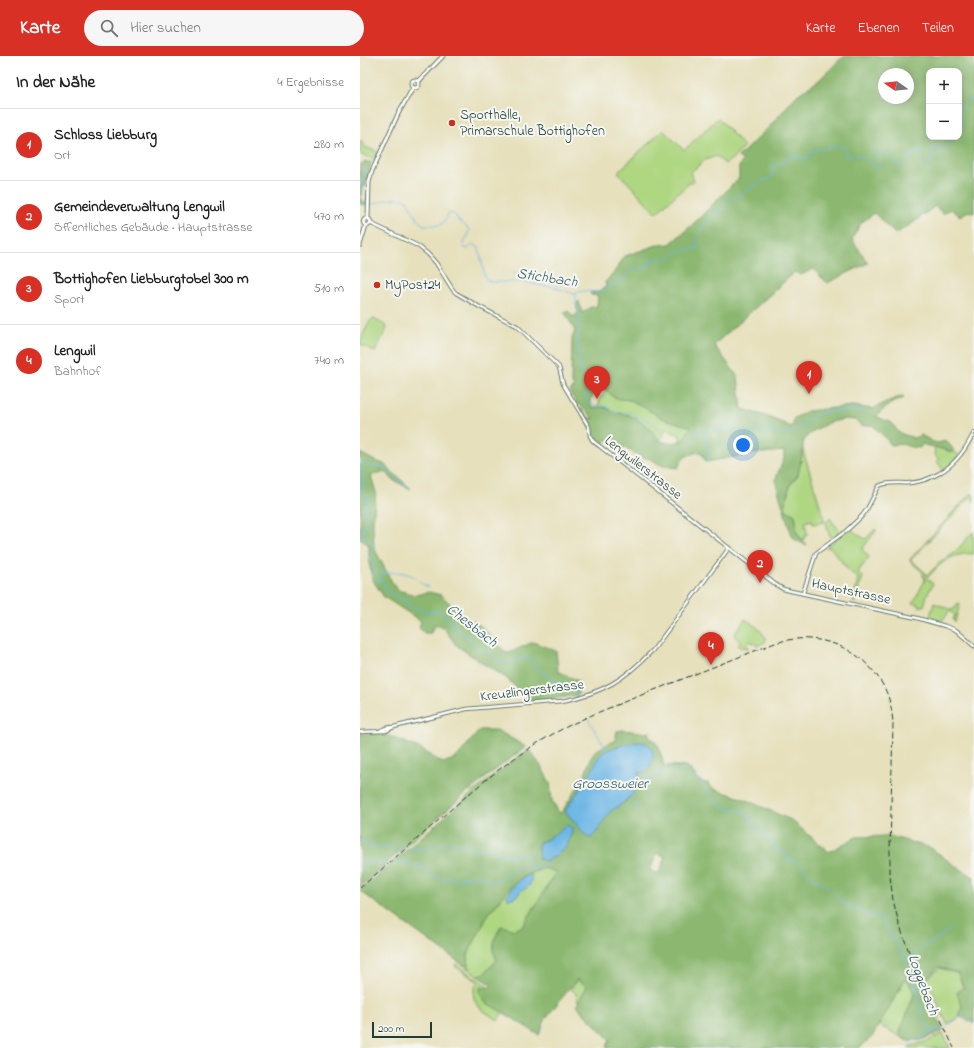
<!DOCTYPE html>
<html lang="de">
<meta charset="utf-8">
<style>
:root{--surface:#fff;--page:#f6f6f6;--text:#222;--muted:#767676;--line:#e0e0e0;--accent:#d93025}
body{margin:0;font-family:"Indie Flower",sans-serif;background:var(--page);color:var(--text)}
.controls{position:absolute;right:12px;top:12px;display:grid;overflow:hidden;border-radius:8px;box-shadow:0 2px 10px #0003}
.controls button{width:36px;height:36px;display:grid;place-items:center;padding:0;border:0;border-bottom:1px solid var(--line);background:var(--surface);color:var(--text);font:20px sans-serif}
.compass{position:absolute;left:518px;top:12px;width:36px;height:36px;border-radius:50%;background:var(--surface);box-shadow:0 2px 10px #0003;rotate:284deg}
.scale{position:absolute;left:12px;bottom:10px;width:60px;box-sizing:border-box;padding-left:4px;border:2px solid #1f3d34;border-top:0;font-size:11px;line-height:14px;white-space:nowrap;color:#1f3d34;-webkit-text-stroke:3px #f6f6f2;paint-order:stroke}
.you{position:absolute;left:383px;top:389px;width:14px;height:14px;margin:-10px;border:3px solid #fff;border-radius:50%;background:#1a73e8;box-shadow:0 0 0 6px #1a73e833}
.badge{display:grid;place-items:center;width:26px;height:26px;border-radius:50%;background:var(--accent);color:#fff;font-size:13px;font-weight:700}
.pin{position:absolute;translate:-50% -33px;filter:drop-shadow(0 1px 2px #0008)}
.pin::after{content:'';position:absolute;top:21px;width:14px;height:12px;background:inherit;clip-path:polygon(0 0,100% 0,50% 100%)}
.list{margin:0;padding:0;list-style:none}
h2{display:flex;justify-content:space-between;align-items:center;height:52px;margin:0;padding:0 16px;font-size:17px}
h2 small{font-size:13px;font-weight:400;color:var(--muted)}
.list li{display:grid;grid-template-columns:26px 1fr auto;gap:12px;align-items:center;box-sizing:border-box;height:72px;padding:0 16px;border-top:1px solid var(--line)}
.list b{display:block;font-size:15px;white-space:nowrap}
.list p{margin:0;font-size:13px;white-space:nowrap;color:var(--muted)}
.list em{font-size:13px;font-style:normal;color:var(--muted)}
.icon{flex:none;width:22px;height:22px;fill:none;stroke:currentColor;stroke-width:2;stroke-linecap:round;stroke-linejoin:round}
.map{position:relative;flex:none;width:614px;height:992px;overflow:hidden}
header{display:flex;align-items:center;gap:24px;box-sizing:border-box;height:56px;padding:0 20px;background:var(--accent);color:#fff}
header strong{font-size:19px}
nav{display:flex;gap:22px;margin-inline-start:auto;font-size:14px}
.search{width:280px;height:36px;background:var(--page);display:flex;align-items:center;gap:10px;box-sizing:border-box;padding:0 14px;border-radius:22px;color:var(--muted);font-size:15px}
main{display:flex}
aside{flex:1;background:var(--surface)}
.map>svg:first-child{display:block}
.green{fill:#afd681;stroke:#678a5a;fill-rule:evenodd}
.forest{fill:#8bb76f;stroke:#557a52;fill-rule:evenodd}
.water{fill:#6cb6e5;stroke:#467a8c}
.lines{fill:none;stroke-linecap:round;stroke-linejoin:round}
.stream{stroke:#6cb6e5;stroke-width:1}
.minor-casing{stroke:#657664;stroke-width:4.5}
.major-casing{stroke:#657664;stroke-width:5}
.minor{stroke:#fff;stroke-width:2.5}
.major{stroke:#fff;stroke-width:3}
.rail{stroke:#1f3d34;stroke-width:1;stroke-dasharray:6 3;stroke-linecap:butt}
.poi-dot{fill:#c8321e;stroke:#f6f6f2;stroke-width:1.5}
.labels{text-anchor:middle;dominant-baseline:central;stroke-width:4;stroke-linejoin:round;paint-order:stroke}
.poi-label{font-size:14px;fill:#1f3d34;stroke:#f6f6f2;text-anchor:start}
.street-label{font-size:14px;fill:#1f3d34;stroke:#f6f6f2}
.water-label{font-size:15px;font-style:italic;fill:#325b60;stroke:#f6f6f2}
</style>
<header>
<strong>Karte</strong>
<div class="search"><svg class="icon" aria-label="search" viewBox="0 0 24 24"><circle cx="10" cy="10" r="6"/><path d="M15 15l6 6"/></svg>Hier suchen</div>
<nav><a>Karte</a><a>Ebenen</a><a>Teilen</a></nav>
</header>
<main>
<aside>
<h2>In der Nähe<small>4 Ergebnisse</small></h2>
<ul class="list">
<li><span class="badge">1</span><div><b>Schloss Liebburg</b><p>Ort</p></div><em>280 m</em></li>
<li><span class="badge">2</span><div><b>Gemeindeverwaltung Lengwil</b><p>Öffentliches Gebäude · Hauptstrasse</p></div><em>470 m</em></li>
<li><span class="badge">3</span><div><b>Bottighofen Liebburgtobel 300 m</b><p>Sport</p></div><em>510 m</em></li>
<li><span class="badge">4</span><div><b>Lengwil</b><p>Bahnhof</p></div><em>740 m</em></li>
</ul>
</aside>
<div class="map">
<svg width="614" height="992" viewBox="0 0 614 992">
<rect width="100%" height="100%" fill="#f6f6f2"/>
<filter id="ink" filterUnits="userSpaceOnUse"><feTurbulence type="fractalNoise" baseFrequency=".025" numOctaves="2"/><feDisplacementMap in="SourceGraphic" scale="8" xChannelSelector="R" yChannelSelector="G"/><feConvolveMatrix kernelMatrix="1 2 1 2 8 2 1 2 1" color-interpolation-filters="sRGB"/></filter>
<filter id="wash" filterUnits="userSpaceOnUse"><feTurbulence type="fractalNoise" baseFrequency=".012" numOctaves="4" result="noise"/><feDisplacementMap in="SourceGraphic" scale="16" xChannelSelector="R" yChannelSelector="G"/><feGaussianBlur stdDeviation="0.9" result="paint"/><feColorMatrix in="noise" values="0 0 0 0 0 0 0 0 0 0 0 0 0 0 0 0 0 1.4 0 .05"/><feComposite in="paint" operator="in"/></filter>
<g filter="url(#wash)">
<rect width="100%" height="100%" fill="#e6e0bc"/>
<path class="green" d="M358,62L384,90L377,99L365,108L356,100L343,105L336,112L330,116L334,125L328,128L296,157L258,116L303,74L324,94Z
M0,84L3,86L5,91L18,96L14,103L1,99L0,96Z
M13,262L26,270L27,272L15,296L0,288V286L9,266Z
M246,334L252,340L259,343L271,344L304,363L331,371L324,384L319,386L321,380L306,373L300,385L290,373L269,359L257,357L246,352L238,351L241,341H243Z
M575,391L591,396L593,395L599,399L593,406L583,414L577,405L578,403L574,397Z
M443,394L465,466L453,468L452,464L445,466L447,478L443,484C432,473 438,471 435,459L426,454L425,445L428,440L429,430L438,419Z
M610,438H613L614,440V446L611,440L551,504L568,519L580,506L593,498L613,476L614,498C594,496 580,507 568,521L550,505V503Z
M470,462L481,477L472,484L470,482L466,467Z
M490,473L505,483L515,473L516,475L502,493L509,501L498,516L503,521L498,534L496,547L493,546L498,522L488,514L471,492L466,491Z
M562,518L571,526L573,528L567,539L564,550H562L560,551L558,548L553,547L564,526L565,523Z
M574,547L592,554L594,553L598,547L600,548L595,566L593,563L595,559L594,558L589,555L585,562L582,563L581,567L569,564Z
M385,563C394,569 401,573 406,583L405,586L397,590L394,586L392,587L390,585L386,587L388,592L379,591L378,589L381,587L374,579Z
M184,812L196,816L163,870L154,874L141,870L135,882L133,894L137,904L124,918L117,919L110,914L107,900L129,857L152,830L162,821ZM171,818C173,829 166,830 159,836V838L149,843L153,831L164,821Z
M96,908L127,930L128,932L125,946L143,956L138,964C128,958 110,949 114,935C114,932 116,929 118,926L95,910Z
M580,912L598,918L603,931L597,936L602,950L599,956V961L587,968L567,924Z
M545,923L549,926L554,939L540,976L541,981L519,969Z
M217,924L228,930L218,946L216,938L211,933Z
M581,978H583L590,992H550V990L568,985Z"/>
<path class="forest" d="M485,0H614V157L608,155L600,160L591,153L583,158L575,150L549,170L535,178L514,157L501,167L492,183L508,207L467,227L453,213L441,219L435,216L354,289L378,321L382,353L406,360L432,371L434,362L448,355L464,353L493,350L513,353L526,346L543,340L544,342L530,348L516,360L524,364L531,366L539,377L554,382L561,379L573,386L579,387L586,384L593,393V395L591,396C584,392 577,392 569,390C567,390 565,389 562,388L560,392L551,391L542,388L531,389L524,380L512,369L502,370L495,364L486,363L470,366L455,374L447,380L443,387V394L438,419L429,430L428,440L425,445L426,454L435,459C437,465 434,473 438,479C440,483 444,484 446,489L435,484L431,478L415,424L424,403V395L392,398L346,406L341,396C328,398 323,400 318,412L303,410L288,402H284L247,383L242,390C231,382 235,380 230,370C227,364 223,358 220,353L221,352C225,357 225,361 232,363L233,362L221,350L217,348L210,336L211,333L214,332L211,325L212,282L215,275C211,269 209,262 204,256L208,255L213,261L218,257L216,248L219,245L222,257L231,251L237,250L238,240L231,239L230,237L238,236L246,231L245,226L253,218L265,200L297,189L310,188L333,168L379,122V111L383,104L378,101L410,70L437,39L458,25L477,6ZM569,15H599V81H569ZM524,18H548V42H524ZM242,330L252,340L259,343L271,344L304,363L331,371L323,384L319,386L308,387L300,385L290,373L283,367L269,359L257,357L246,352L238,351L235,352L231,351V347L230,344L235,336Z
M5,106H11L7,129L6,130H3C1,134 0,140 3,145L6,146V149L0,148V131L1,127L0,123V108H2Z
M0,397L13,404L24,408L51,433L33,424L27,417L21,416L11,420L16,436L13,466L14,492L32,526L38,534L55,539L69,536L81,539L109,566L114,565L123,572L145,596L149,597L173,586L196,595L198,615L218,625V639L172,646L145,621L122,607L96,589L86,575L81,570H74L71,577H64L59,572L61,565L24,541L12,523L9,506V489L0,483Z
M120,674H137L166,691C107,733 54,783 0,831V677L8,678L19,676L59,692L83,707L96,702Z
M263,674L287,677L290,675L289,678L290,683H293L299,691L304,710H327L341,726L348,727L352,732L384,743L431,764L469,796L496,781L530,780L571,792L594,809L614,821V967L600,961V956L602,951L597,937L604,932L598,917L579,911L562,927L566,936L583,975L561,984L547,985L541,981L540,976L554,939L549,926L545,923L512,981L499,992H484L481,990L479,992H246L250,984L223,957L217,949L227,930L217,923L186,962L179,979L144,957L125,946L120,937V931L128,932L131,929L117,919L124,918L137,904L133,894L135,882L142,870L154,874L163,870L196,816L184,812L162,821L152,830L129,857L107,900L110,914L0,835V834L117,733L149,708L169,694L181,710L190,727L192,745L199,756L201,757L224,721L231,702L235,695L255,684L257,675ZM268,688L290,710L284,716H280L278,717L280,722L274,728L275,734C273,737 268,743 265,746C260,750 255,751 249,757C242,765 240,776 230,782L227,781L205,755L247,694ZM212,774C209,793 201,795 187,805L179,803L178,790L180,786ZM297,797L306,801L298,818L290,814Z"/>
<path class="water" d="M280,686C298,688 296,707 284,716H280L278,717L280,723L274,728L277,732L275,734L272,739C268,741 268,743 265,745C260,751 253,751 248,759C242,766 238,778 230,782L227,781L205,755C213,742 223,730 231,716C236,709 236,701 244,696C250,691 272,687 280,686Z
M208,769L212,772V776L205,793L187,805L179,803L178,790L180,786L186,784L206,770Z
M171,818L172,819C171,823 171,829 167,832C163,834 161,833 159,838L153,842L148,843L147,840C152,831 161,821 171,818Z"/>
<g class="lines">
<path class="stream" d="M599,74L602,69C602,66 600,63 600,60C597,50 608,45 614,40
M0,113L5,114L7,120L2,129L0,138
M0,121L2,128
M0,140L2,145L6,147
M10,148C24,147 32,139 47,144L56,161L63,169H80L83,167L89,157L94,158L99,165L109,173C109,180 103,184 104,192L108,193L112,189H115L119,192L125,222L127,224L132,226H165L183,230H191L214,238L223,235L240,236L263,223L271,213L287,211L290,208L291,203L292,202C295,202 298,204 302,204C308,204 312,196 319,195C325,193 331,195 338,193L336,187L338,180L349,160L358,157L365,147L376,139L381,138L404,124L411,122L413,119L412,111L420,108L428,102L433,101L446,103L448,102L451,96L453,95C457,94 460,94 464,93C472,91 481,87 487,94L485,99L486,101C491,102 496,98 502,100C510,102 511,112 520,111L521,110L519,104V96L523,94C523,95 527,97 528,98C534,104 532,110 542,111L549,101L555,97L557,94L560,93L562,94C562,100 561,107 568,110C573,103 570,97 574,90L576,89L579,95L581,96L595,81
M153,217C160,218 166,221 173,222C177,223 179,221 182,221C189,220 193,224 197,228V231
M173,228L176,225L186,221
M214,238C216,241 216,242 216,246C219,257 218,262 218,273C218,279 218,284 218,289C218,293 219,297 219,301C219,304 218,307 219,310C220,316 227,320 228,326C229,332 223,340 227,346C232,353 241,348 247,351C250,352 252,355 255,357L270,356L277,361L289,365L295,371L299,372
M334,375H337L340,373L345,376L349,374L356,375L360,373L375,375L391,376L394,374L412,376L418,378L425,376L432,377
M434,375L439,371L445,369L447,365L451,361L470,355L474,356H482L488,354L497,356L501,354L504,357
M345,376C347,381 345,384 346,389C347,395 350,400 349,406
M0,407L10,410L24,411L33,419L40,426L50,431
M0,412C6,418 2,430 3,438L9,441C8,444 6,447 5,450C5,456 7,461 6,467C5,471 3,475 2,480L13,487L15,492L11,499L15,518L20,524L23,526L27,536L43,543L46,546L49,548L50,550C55,553 61,552 66,556L79,555L86,560L96,573L100,575L103,578L113,585L122,594L128,595C132,600 138,603 143,607C148,606 152,605 157,604C161,604 164,602 167,601L170,603L173,609L182,615L191,624L201,628L204,626L209,629L212,633L215,632L218,639
M611,415L614,418
M19,516C30,518 43,514 52,520C59,523 61,529 68,531
M229,663V664
M229,665L247,694
M284,716V719L286,721V723L307,713L310,714H313L316,717C330,707 332,720 341,727
M342,728L360,750L369,753L372,752L379,753L384,756L389,761L393,768L402,775L404,779L409,781L413,788L415,789V793L416,794L420,795L426,799V802L434,805L436,807H438
M270,740L276,748L277,755
M0,785L4,786
M5,786L13,790L31,791L35,794L40,792H44
M48,792L64,793L81,788H86L91,785L109,791L112,794L122,793L134,795L141,798L151,800L161,798L167,801L172,798
M35,805L37,807L43,805L47,807L49,806L51,808L61,811L73,820L84,823L88,822L95,824L116,819L122,820L123,822L130,825L139,824L144,822L147,818L154,815L155,812H161L166,811
M0,809L12,807L23,808L32,801
M442,809C444,817 451,820 456,826L457,824C465,827 467,832 473,837
M170,811L175,812L187,809
M170,811L179,803
M475,840C489,852 504,859 522,863L550,912L555,931L563,964L570,974H579L583,972
M545,904L591,873
M556,931L565,933L571,948
M588,969L601,961L610,965L614,969
M585,970H586
M549,987L578,974
M549,990V992"/>
</g>
</g>
<g filter="url(#ink)">
<g class="lines">
<defs>
<path id="minor" d="M10,167L58,190L68,198L76,207L93,234L96,237L118,250L157,270L199,311L203,328L229,371L230,380L233,385L415,528L423,533L431,535L557,562L585,570L596,574L614,590
M443,537L456,497L486,475L502,460L507,453L519,430C528,425 541,428 550,427C570,425 589,414 601,398C606,392 610,384 614,377
M21,674L26,672L32,671
M0,676L26,675L34,671L106,653L202,645C243,637 264,624 293,594L369,492"/>
<path id="major" d="M51 28a4 4 0 1 1 8 0a4 4 0 1 1-8 0Z
M58,26L83,0
M8,162L9,126L12,115L39,56L53,32
M3.5 166a3.5 3.5 0 1 1 7 0a3.5 3.5 0 1 1-7 0Z
M0,189L6,169"/>
</defs>
<use href="#minor" class="minor-casing"/>
<use href="#major" class="major-casing"/>
<use href="#minor" class="minor"/>
<use href="#major" class="major"/>
<path class="rail" d="M284,638L415,587C457,574 503,591 524,631C530,642 532,654 533,667L530,795V820L533,844L539,868L549,896L594,992
M0,832C26,809 54,786 80,763C112,735 144,707 181,685C215,664 252,651 289,636"/>
</g>
</g>
<g class="poi-dot">
<circle cx="92" cy="67" r="4"/>
<circle cx="17" cy="229" r="4"/>
</g>
<g class="labels">
<g class="poi-label">
<text x="100" y="59">Sporthalle,<tspan x="100" dy="16">Primarschule Bottighofen</tspan></text>
<text x="25" y="229">MyPost24</text>
</g>
<g class="street-label">
<text transform="translate(283 412) rotate(38)">Lengwilerstrasse</text>
<text transform="translate(491 536) rotate(12)">Hauptstrasse</text>
<text transform="translate(172 635) rotate(-7)">Kreuzlingerstrasse</text>
</g>
<g class="water-label">
<text transform="translate(187 222) rotate(9)">Stichbach</text>
<text transform="translate(112 570) rotate(38)">Chesbach</text>
<text x="250" y="728">Groossweier</text>
<text transform="translate(563 929) rotate(70)">Loggebach</text>
</g>
</g>
</svg>
<div class="controls">
<button>+</button>
<button>−</button>
</div>
<svg class="compass" viewBox="-18 -18 36 36"><path d="M0-13l5 13h-10z" fill="#e53935"/><path d="M0 13l5-13h-10z" fill="#767676"/></svg>
<div class="scale">200 m</div>
<div class="you"></div>
<div class="pin badge" style="left:449px;top:338px">1</div>
<div class="pin badge" style="left:400px;top:527px">2</div>
<div class="pin badge" style="left:237px;top:343px">3</div>
<div class="pin badge" style="left:351px;top:609px">4</div>
</div>
</main>
